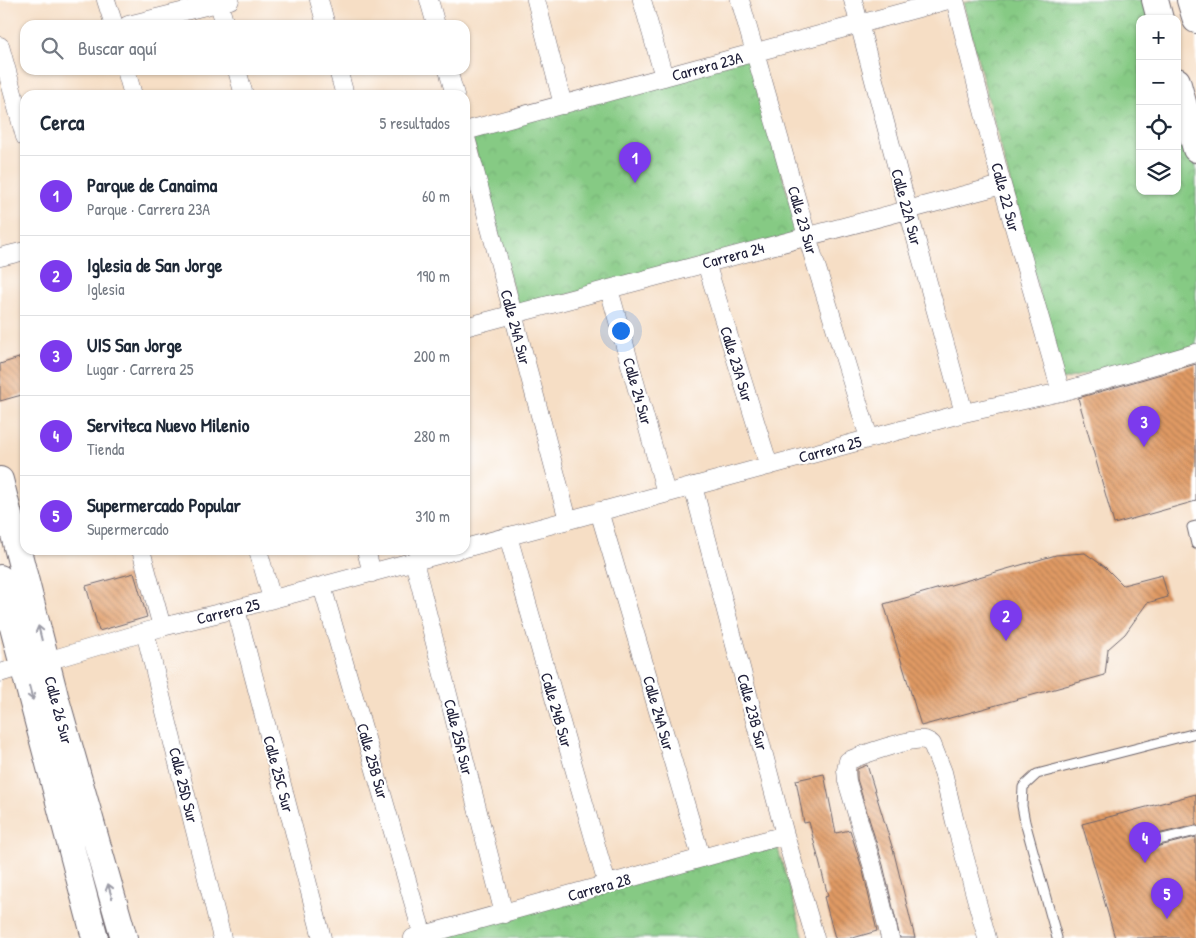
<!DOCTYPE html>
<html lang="es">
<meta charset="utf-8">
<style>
:root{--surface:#fff;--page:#f2f2f3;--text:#1f2937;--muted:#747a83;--line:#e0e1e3;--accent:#7c3aed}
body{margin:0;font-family:"Patrick Hand",sans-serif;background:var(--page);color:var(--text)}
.controls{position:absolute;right:15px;top:15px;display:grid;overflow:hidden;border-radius:10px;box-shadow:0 1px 4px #0004}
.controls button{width:45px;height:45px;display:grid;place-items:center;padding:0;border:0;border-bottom:1px solid var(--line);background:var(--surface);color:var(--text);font:25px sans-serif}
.you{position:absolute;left:620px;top:330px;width:18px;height:18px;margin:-12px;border:4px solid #fff;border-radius:50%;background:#1a73e8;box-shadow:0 0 0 8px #1a73e833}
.badge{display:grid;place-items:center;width:32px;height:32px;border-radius:50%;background:var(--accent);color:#fff;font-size:16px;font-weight:700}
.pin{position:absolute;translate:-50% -41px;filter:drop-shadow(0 1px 2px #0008)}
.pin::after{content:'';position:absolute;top:26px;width:18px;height:15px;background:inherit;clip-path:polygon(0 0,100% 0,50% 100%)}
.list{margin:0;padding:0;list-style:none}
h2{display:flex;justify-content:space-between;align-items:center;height:65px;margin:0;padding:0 20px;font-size:21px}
h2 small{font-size:16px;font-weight:400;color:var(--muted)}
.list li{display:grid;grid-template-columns:32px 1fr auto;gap:15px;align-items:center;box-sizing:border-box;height:80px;padding:0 20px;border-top:1px solid var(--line)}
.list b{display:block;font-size:19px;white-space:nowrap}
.list p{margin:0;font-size:16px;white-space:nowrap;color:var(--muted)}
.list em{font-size:16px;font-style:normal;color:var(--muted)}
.icon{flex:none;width:28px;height:28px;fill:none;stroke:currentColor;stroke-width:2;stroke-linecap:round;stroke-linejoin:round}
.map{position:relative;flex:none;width:1196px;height:938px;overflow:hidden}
.search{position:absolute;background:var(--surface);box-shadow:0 1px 4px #0004;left:20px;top:20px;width:450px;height:55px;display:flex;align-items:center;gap:12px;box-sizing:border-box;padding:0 18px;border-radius:15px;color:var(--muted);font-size:19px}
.panel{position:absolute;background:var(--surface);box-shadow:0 1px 4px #0004;left:20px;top:90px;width:450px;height:465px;border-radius:15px}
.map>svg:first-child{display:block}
.park{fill:url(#park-crowns);stroke:#547660}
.building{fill:url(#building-back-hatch)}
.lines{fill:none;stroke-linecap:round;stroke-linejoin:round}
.lane-casing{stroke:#6c646b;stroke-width:11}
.street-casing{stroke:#6c646b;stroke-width:19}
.secondary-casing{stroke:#6c646b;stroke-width:28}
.lane{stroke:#fff;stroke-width:9}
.street{stroke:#fff;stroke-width:18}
.secondary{stroke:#fff;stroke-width:26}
.oneway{stroke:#9c9ca7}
.labels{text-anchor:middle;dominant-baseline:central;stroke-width:4;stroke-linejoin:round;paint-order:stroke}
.street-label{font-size:16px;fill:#22223b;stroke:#fff}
</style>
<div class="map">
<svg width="1196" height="938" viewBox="0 0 1196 938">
<defs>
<pattern id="park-crowns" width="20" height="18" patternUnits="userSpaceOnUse" patternTransform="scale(1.25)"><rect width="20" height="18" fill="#86ca84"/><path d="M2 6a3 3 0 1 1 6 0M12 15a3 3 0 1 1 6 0" fill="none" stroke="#73ad73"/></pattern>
<pattern id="building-back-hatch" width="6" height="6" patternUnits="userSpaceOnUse" patternTransform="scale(1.25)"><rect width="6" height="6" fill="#e09a64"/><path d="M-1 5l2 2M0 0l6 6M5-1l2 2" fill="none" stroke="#b57d54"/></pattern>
</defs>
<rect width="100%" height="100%" fill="#fff"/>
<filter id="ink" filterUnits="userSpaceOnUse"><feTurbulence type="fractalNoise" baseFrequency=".02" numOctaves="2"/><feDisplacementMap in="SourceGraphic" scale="10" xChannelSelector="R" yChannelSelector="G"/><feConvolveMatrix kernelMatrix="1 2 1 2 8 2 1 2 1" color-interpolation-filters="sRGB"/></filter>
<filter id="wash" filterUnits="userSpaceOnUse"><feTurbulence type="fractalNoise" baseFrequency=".0096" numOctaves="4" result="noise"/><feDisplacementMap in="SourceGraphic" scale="20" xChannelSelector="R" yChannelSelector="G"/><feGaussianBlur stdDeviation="1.12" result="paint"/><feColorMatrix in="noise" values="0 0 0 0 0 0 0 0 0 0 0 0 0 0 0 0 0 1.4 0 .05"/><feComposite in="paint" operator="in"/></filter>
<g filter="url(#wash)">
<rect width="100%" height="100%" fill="#f6dec5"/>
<path class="park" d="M976,0H1152L1157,19H1140V191H1177V92L1196,160V346L1062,380L963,3Z
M748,58L799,233L518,308L471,133Z
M776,842L804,938H431Z"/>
<g id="blocks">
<path class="building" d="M25,356V394L0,401V364Z
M1196,364V501L1114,524L1078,398Z
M1085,553L1105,567L1123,585L1162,575L1168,597L1147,603L1125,634L1108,649L1105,675L921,726L884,604L1056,555Z
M134,573L147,617L99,631L86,586Z
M867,765L894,853L915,938H900L883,865L857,779V769Z
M824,774L836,833L850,830L863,871L877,931L853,938H835L824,897L828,896L809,822L804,823L796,780Z
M1196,794V825L1149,836L1145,838L1144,843L1146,847L1151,848L1196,837V938H1115L1082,824Z"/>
</g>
</g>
<g filter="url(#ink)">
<use href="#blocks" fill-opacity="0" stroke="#6c646b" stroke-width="1"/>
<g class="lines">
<defs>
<path id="lane" d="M1196,526L1192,527L1196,544
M1150,842L1196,831
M1057,938L1025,822L1022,806L1023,787L1037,774L1196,733"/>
<path id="street" d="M106,0L114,25
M218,0L225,25
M319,0L326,25
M429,0L436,25
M536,0L563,105
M642,0L664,77
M740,0L807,236L869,438
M853,0L908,210L964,413
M955,0L1002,185L1061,392
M128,25L230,0
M0,46L25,137
M126,70L133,95
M237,70L244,95
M338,70L345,95
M448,70L455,95
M465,131L948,0
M465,134L568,520
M0,257L25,251
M706,263L769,466
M609,289L666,493
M465,327L1002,185
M693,486L785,835L815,938
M599,511L701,857
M508,536L607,884
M465,548L964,413L1061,392L1196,353
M141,550L162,627
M258,550L272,599
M366,550L372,573
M414,561L504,914
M322,586L423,936
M236,609L322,938
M145,632L222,938
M0,673L23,666L47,661L162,627L236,609L456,550
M413,938L785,835
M890,938L873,868L847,781L846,770L848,761C861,755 912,737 925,740C927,741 930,742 932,744L943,772L955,822L987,938"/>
<path id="secondary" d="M1155,0L1160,19
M1190,0L1196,20
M1177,81L1196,149
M0,480L55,696L124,938
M0,578L95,938"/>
</defs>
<use href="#lane" class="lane-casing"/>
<use href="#street" class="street-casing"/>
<use href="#secondary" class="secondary-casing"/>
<use href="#lane" class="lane"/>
<use href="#street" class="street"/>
<use href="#secondary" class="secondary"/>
</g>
<defs><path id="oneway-shaft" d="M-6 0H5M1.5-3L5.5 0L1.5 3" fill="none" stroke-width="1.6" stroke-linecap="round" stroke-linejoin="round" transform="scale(1.25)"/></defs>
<g class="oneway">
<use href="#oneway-shaft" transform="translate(40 633) rotate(-104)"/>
<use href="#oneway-shaft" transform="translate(31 693) rotate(75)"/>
<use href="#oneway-shaft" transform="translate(110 891) rotate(-106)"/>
</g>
</g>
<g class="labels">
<g class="street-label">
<text transform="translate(707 66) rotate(-15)">Carrera 23A</text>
<text transform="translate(1006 197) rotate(75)">Calle 22 Sur</text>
<text transform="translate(907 207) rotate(75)">Calle 22A Sur</text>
<text transform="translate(803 220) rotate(74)">Calle 23 Sur</text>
<text transform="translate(733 255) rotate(-15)">Carrera 24</text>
<text transform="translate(516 327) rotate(75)">Calle 24A Sur</text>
<text transform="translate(737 364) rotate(73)">Calle 23A Sur</text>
<text transform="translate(638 391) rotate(74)">Calle 24 Sur</text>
<text transform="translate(830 449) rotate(-15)">Carrera 25</text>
<text transform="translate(228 611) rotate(-14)">Carrera 25</text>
<text transform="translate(59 710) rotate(75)">Calle 26 Sur</text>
<text transform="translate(557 710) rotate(74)">Calle 24B Sur</text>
<text transform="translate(753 712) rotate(75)">Calle 23B Sur</text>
<text transform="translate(659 713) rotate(74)">Calle 24A Sur</text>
<text transform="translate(459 737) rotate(76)">Calle 25A Sur</text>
<text transform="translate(373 761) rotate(74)">Calle 25B Sur</text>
<text transform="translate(279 774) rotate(75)">Calle 25C Sur</text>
<text transform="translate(184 785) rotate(76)">Calle 25D Sur</text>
<text transform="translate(599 887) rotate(-16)">Carrera 28</text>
</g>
</g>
</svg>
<div class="controls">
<button>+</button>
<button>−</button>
<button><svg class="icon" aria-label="locate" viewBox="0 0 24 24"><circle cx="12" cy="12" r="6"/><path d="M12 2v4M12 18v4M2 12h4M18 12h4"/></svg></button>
<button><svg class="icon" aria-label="layers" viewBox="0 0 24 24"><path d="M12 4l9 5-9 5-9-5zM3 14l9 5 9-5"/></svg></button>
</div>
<div class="you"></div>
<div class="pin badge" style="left:635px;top:183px">1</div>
<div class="pin badge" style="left:1006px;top:641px">2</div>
<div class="pin badge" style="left:1144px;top:447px">3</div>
<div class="pin badge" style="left:1145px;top:863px">4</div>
<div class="pin badge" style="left:1167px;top:919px">5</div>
<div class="search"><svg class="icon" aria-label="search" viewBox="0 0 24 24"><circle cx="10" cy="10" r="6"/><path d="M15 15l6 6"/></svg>Buscar aquí</div>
<section class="panel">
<h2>Cerca<small>5 resultados</small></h2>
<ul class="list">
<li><span class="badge">1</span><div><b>Parque de Canaima</b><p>Parque · Carrera 23A</p></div><em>60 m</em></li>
<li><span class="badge">2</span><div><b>Iglesia de San Jorge</b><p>Iglesia</p></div><em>190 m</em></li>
<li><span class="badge">3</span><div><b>UIS San Jorge</b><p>Lugar · Carrera 25</p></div><em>200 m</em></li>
<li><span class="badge">4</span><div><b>Serviteca Nuevo Milenio</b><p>Tienda</p></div><em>280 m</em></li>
<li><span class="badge">5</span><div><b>Supermercado Popular</b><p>Supermercado</p></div><em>310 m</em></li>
</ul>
</section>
</div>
